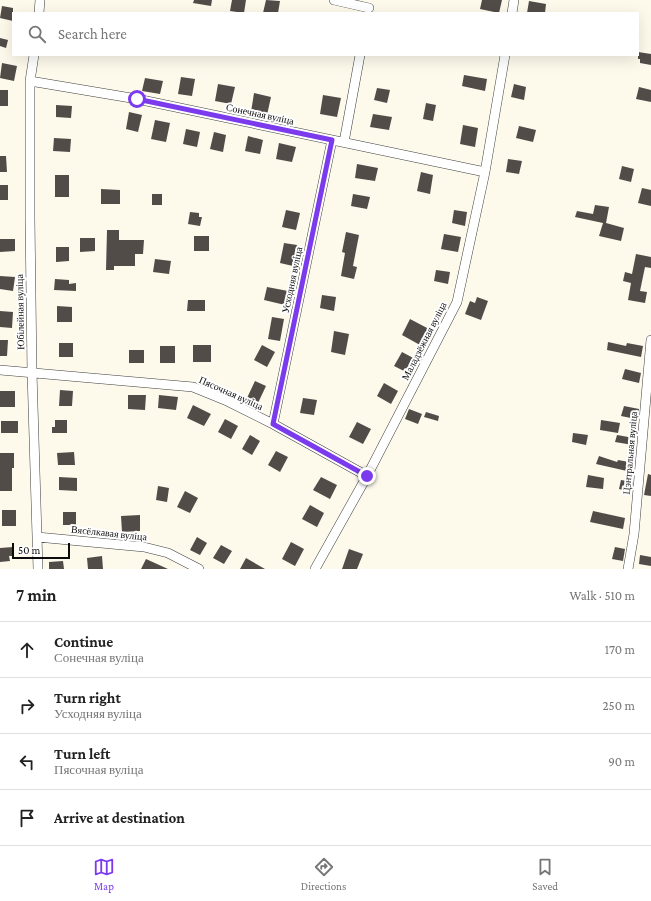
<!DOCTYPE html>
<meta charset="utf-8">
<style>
:root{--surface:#fff;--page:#f6f6f6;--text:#222;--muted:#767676;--line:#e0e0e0;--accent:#7c3aed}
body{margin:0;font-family:"Crimson Pro",serif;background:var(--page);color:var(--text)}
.scale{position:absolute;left:12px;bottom:10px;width:58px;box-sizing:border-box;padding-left:4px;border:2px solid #0b0b0b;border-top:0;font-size:11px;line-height:14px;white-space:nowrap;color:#0b0b0b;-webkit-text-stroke:3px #fff;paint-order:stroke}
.stop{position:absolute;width:12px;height:12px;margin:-9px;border:3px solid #7c3aed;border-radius:50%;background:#fff}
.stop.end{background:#7c3aed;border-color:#fff;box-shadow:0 1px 4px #0008}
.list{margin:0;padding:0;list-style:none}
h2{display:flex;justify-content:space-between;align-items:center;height:52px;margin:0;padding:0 16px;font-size:17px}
h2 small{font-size:13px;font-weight:400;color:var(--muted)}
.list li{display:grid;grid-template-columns:26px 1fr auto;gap:12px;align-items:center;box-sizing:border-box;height:56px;padding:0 16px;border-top:1px solid var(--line)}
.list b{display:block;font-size:15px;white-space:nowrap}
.list p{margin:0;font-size:13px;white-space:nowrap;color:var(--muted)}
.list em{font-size:13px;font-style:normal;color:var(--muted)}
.icon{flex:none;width:22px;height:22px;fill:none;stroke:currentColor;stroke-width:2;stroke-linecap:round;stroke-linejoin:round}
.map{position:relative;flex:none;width:651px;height:569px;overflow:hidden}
.search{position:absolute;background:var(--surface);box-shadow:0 4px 16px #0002;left:12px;right:12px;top:12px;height:44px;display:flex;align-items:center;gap:10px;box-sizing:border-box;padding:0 14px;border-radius:0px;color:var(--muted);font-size:15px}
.sheet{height:276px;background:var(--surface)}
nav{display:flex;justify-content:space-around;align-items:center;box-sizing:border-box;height:56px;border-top:1px solid var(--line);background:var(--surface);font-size:11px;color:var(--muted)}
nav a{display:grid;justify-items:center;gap:2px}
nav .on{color:var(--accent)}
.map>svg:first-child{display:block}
.building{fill:#524c49}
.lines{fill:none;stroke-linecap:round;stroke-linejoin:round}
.minor-casing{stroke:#3e3e3e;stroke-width:10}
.minor{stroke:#fff;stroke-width:9}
.route{stroke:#7c3aed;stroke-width:5}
.labels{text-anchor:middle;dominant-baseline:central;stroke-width:4;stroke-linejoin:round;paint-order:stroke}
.street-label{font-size:10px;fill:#0b0b0b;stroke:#fff}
</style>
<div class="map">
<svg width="651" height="569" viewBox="0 0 651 569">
<rect width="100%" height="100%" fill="#fdf9eb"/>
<path class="building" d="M194,0H212L211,6L193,3Z
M232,0H246L244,13L230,11Z
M266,0L280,1L278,13H263Z
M482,0H502L499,13L480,9Z
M529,1L546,4L545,13H527Z
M2,6L13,8V21L0,18Z
M0,38L8,40L6,48L0,46Z
M638,52L651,54V65L640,63V59H638Z
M2,63L17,66L14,81L0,78Z
M464,75L487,79L485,91L462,86Z
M181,77L195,79L192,96L178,94Z
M145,78L163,81L160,94L142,91Z
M218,84L235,87L231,104L215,101Z
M514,84L526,87L524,100L511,97Z
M639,87L651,90V102L636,99Z
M377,88L390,90L387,103L374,100Z
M0,90H8V106H0Z
M254,93L271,97L267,115L251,112Z
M323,95L341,98L337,117L320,114Z
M426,103L436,105L433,121L423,119Z
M56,105L72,106L71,118L56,117Z
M129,112L142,115L138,132L126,129Z
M373,114L392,117L389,130L370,127Z
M155,120L170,123L166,142L151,139Z
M463,125L478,128L475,147L460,144Z
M519,126L536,130L533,142L516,138Z
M186,129L200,132L197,147L183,144Z
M214,132L226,135L223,152L210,149Z
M248,136L263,140L260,154L245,151Z
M54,138L71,139L70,152L53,151Z
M279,143L296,147L292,162L276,159Z
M0,156H6L7,172H0Z
M508,159L522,161L519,174L506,172Z
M357,164L378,168L375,181L355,178Z
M622,166L634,169L631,182L619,179Z
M421,172L433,175L430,194L417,191Z
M55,175H69V197H55Z
M0,185H8V200H0Z
M642,188L651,190V206L638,203Z
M101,189L120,190V204H101Z
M152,194H162V205H152Z
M353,194L370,197L367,209L351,206Z
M595,205L609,207L606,223L624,228L621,241L599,236L603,223L575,217L577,211L593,214Z
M286,210L300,213L296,230L282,227Z
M454,210L467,212L465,226L452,223Z
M190,212L199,213V217H202L200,226L188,224Z
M107,230H119V240H144L143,254H135V266H114V270H106Z
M346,232L359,235L353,266L357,267L354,279L341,276L345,253L342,252Z
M444,234L461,237L458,252L441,249Z
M194,236H209V251H194Z
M80,238H95V251L80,252Z
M0,239H15V251L0,252Z
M284,243L297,245L293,266L280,263Z
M56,247H69V261L56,262Z
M636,254L651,257V268L645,267L640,291L647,292L645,303L628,300L631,283L623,281L625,272L632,274Z
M155,259L171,261L169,274L153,272Z
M436,270L450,272L448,284L434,281Z
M0,276L15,277L13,291L0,289Z
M55,279L69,280V284L76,283V291L54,290Z
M267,287L288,291L285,305L264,300Z
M322,295L336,297L334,311L320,308Z
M477,297L488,301L481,320L465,314L470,301L475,303Z
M188,300H205V311H187Z
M57,306L72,307V322H57Z
M0,311L13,312L12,328L0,327Z
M272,317L284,319L280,341L268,339Z
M410,319L429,329L420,345L402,335Z
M334,331L349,334L345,355L331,352Z
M0,340H8L7,356H0Z
M608,342L626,346L627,343L643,346L641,357L607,350Z
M59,343H73V357H59Z
M193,345H211V362H193Z
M262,345L275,352L267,367L254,360Z
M160,346H175V363H160Z
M129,350H144V363H129Z
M402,352L417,360L410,374L394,366Z
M625,369L641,373L639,383L622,379Z
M255,381L266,386L258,403L247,398Z
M384,383L398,391L391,404L377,396Z
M60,390L73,391L72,406H59Z
M0,391H15V407H0Z
M128,395H146L145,410L128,409Z
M159,395L178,397L176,410L158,408Z
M303,398L317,400L314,415L300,413Z
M193,405L211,414L204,426L187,418Z
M624,406L639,409L638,417H636V419L621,416Z
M409,409L422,414L418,424L405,419Z
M426,412L439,416L438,421L424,417Z
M225,419L238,426L231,439L218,432Z
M55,420H67V433H52V427H55Z
M601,420L620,423L618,433L600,430Z
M1,421H18V433H1Z
M357,422L371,429L363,444L349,437Z
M573,433L588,435L586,445L572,442Z
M250,435L260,441L252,455L242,449Z
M617,435L634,438L633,445L615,442Z
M276,451L288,457L280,472L268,465Z
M74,452L75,465H58L57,453Z
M0,453H14V468H12V491H0Z
M599,456L617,462L618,460L629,462L627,471L596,464Z
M648,474L651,475V496L644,495Z
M588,475L604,478L603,489L586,487Z
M59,477L77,478V491L59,490Z
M321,477L337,485L330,499L313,490Z
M621,480L633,482L631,492L619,489Z
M158,486L169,488L167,502L156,500Z
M185,491L198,498L190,513L177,507Z
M310,505L324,513L317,527L302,519Z
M2,510H16V526H2Z
M593,511L625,518L623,529L590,522Z
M63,512H76V525H63Z
M140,515V531L122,532L121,516Z
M197,537L207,543L200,555L190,550Z
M291,542L304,549L295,566L282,559Z
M221,545L232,551L224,564L213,558Z
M13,547V556H9L10,561L0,562V548Z
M615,547L625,549L623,561L612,559Z
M349,549L363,554L357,569H342Z
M640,555L651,557V566L639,564Z
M102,556L103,569H88L87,558Z
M246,558L265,569H240Z
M146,559L168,569H141Z
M63,561L64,569H49V562Z"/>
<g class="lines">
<defs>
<path id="minor" d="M334,0L369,8
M39,13L40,0
M512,13L514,0
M34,55L30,81V219L32,372L38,569
M30,81L137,99L485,172
M344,142L360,55
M0,370L193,387L225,400L273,424L367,476
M273,424L332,140
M37,537L144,547L168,553L199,569
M315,569L367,476L457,302L485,172L505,55
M628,569L634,534L651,340"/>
</defs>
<use href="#minor" class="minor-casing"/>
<use href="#minor" class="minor"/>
</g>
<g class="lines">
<path class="route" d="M137,99L332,140L273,424L367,476"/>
</g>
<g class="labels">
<g class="street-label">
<text transform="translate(260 114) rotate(12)">Сонечная вуліца</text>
<text transform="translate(292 280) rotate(-78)">Усходняя вуліца</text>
<text transform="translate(20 312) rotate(-91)">Юбілейная вуліца</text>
<text transform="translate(424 341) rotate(-63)">Маладзёжная вуліца</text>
<text transform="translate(231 393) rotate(24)">Пясочная вуліца</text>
<text transform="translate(630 453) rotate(-85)">Цэнтральная вуліца</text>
<text transform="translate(109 533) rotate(6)">Вясёлкавая вуліца</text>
</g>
</g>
</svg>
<div class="scale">50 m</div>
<div class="stop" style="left:137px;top:99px"></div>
<div class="stop end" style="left:367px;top:476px"></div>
<div class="search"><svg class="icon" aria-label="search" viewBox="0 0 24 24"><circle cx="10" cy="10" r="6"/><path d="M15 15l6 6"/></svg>Search here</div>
</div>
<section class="sheet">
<h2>7 min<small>Walk · 510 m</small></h2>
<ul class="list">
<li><svg class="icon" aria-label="ahead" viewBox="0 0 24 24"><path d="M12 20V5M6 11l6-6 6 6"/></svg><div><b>Continue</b><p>Сонечная вуліца</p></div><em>170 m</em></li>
<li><svg class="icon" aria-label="right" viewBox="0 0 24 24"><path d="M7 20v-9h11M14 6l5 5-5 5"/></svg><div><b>Turn right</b><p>Усходняя вуліца</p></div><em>250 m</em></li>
<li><svg class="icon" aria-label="left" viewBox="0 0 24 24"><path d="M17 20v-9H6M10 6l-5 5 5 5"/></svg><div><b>Turn left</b><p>Пясочная вуліца</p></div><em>90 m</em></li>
<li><svg class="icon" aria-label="arrive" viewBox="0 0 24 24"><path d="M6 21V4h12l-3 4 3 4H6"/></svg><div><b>Arrive at destination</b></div></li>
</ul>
</section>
<nav>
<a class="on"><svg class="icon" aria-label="map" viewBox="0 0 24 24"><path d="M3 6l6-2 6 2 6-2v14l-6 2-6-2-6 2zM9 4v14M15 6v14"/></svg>Map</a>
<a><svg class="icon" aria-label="directions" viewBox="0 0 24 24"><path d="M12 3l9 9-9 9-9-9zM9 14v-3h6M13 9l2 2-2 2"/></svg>Directions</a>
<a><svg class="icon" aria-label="saved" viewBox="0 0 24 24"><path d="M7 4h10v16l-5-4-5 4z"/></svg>Saved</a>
</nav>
